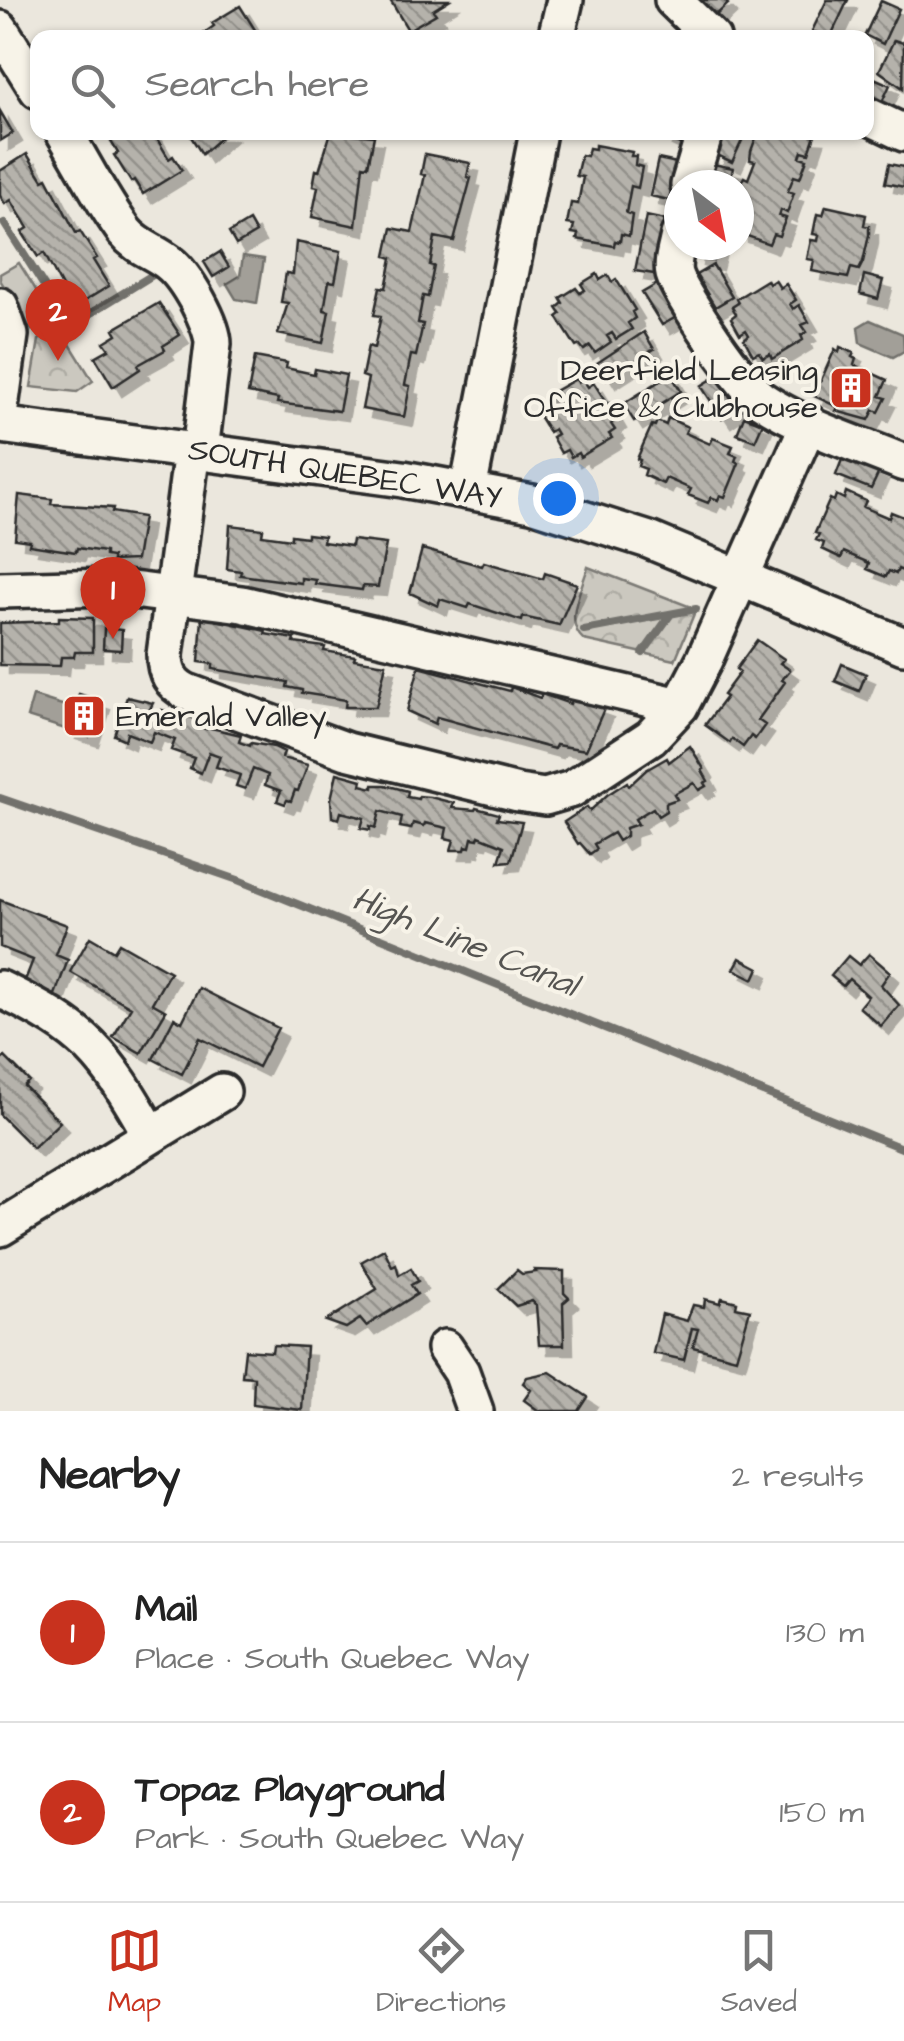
<!DOCTYPE html>
<meta charset="utf-8">
<style>
:root{--surface:#fff;--page:#f2f2f2;--text:#222;--muted:#767676;--line:#e0e0e0;--accent:#c8321e}
body{margin:0;font-family:"Architects Daughter",sans-serif;background:var(--page);color:var(--text)}
.compass{position:absolute;left:664px;top:170px;width:90px;height:90px;border-radius:50%;background:var(--surface);box-shadow:0 2px 8px #0004;rotate:148deg}
.you{position:absolute;left:558px;top:498px;width:35px;height:35px;margin:-25px;border:8px solid #fff;border-radius:50%;background:#1a73e8;box-shadow:0 0 0 15px #1a73e833}
.badge{display:grid;place-items:center;width:65px;height:65px;border-radius:50%;background:var(--accent);color:#fff;font-size:32px;font-weight:700}
.pin{position:absolute;translate:-50% -82px;filter:drop-shadow(0 2px 5px #0008)}
.pin::after{content:'';position:absolute;top:52px;width:35px;height:30px;background:inherit;clip-path:polygon(0 0,100% 0,50% 100%)}
.list{margin:0;padding:0;list-style:none}
h2{display:flex;justify-content:space-between;align-items:center;height:130px;margin:0;padding:0 40px;font-size:42px}
h2 small{font-size:32px;font-weight:400;color:var(--muted)}
.list li{display:grid;grid-template-columns:65px 1fr auto;gap:30px;align-items:center;box-sizing:border-box;height:180px;padding:0 40px;border-top:2px solid var(--line)}
.list b{display:block;font-size:38px;white-space:nowrap}
.list p{margin:0;font-size:32px;white-space:nowrap;color:var(--muted)}
.list em{font-size:32px;font-style:normal;color:var(--muted)}
.icon{flex:none;width:55px;height:55px;fill:none;stroke:currentColor;stroke-width:2;stroke-linecap:round;stroke-linejoin:round}
.map{position:relative;flex:none;width:904px;height:1411px;overflow:hidden}
.search{position:absolute;background:var(--surface);box-shadow:0 2px 8px #0004;left:30px;right:30px;top:30px;height:110px;display:flex;align-items:center;gap:25px;box-sizing:border-box;padding:0 35px;border-radius:20px;color:var(--muted);font-size:38px}
.sheet{height:490px;background:var(--surface)}
nav{display:flex;justify-content:space-around;align-items:center;box-sizing:border-box;height:140px;border-top:2px solid var(--line);background:var(--surface);font-size:28px;color:var(--muted)}
nav a{display:grid;justify-items:center;gap:5px}
nav .on{color:var(--accent)}
.map>svg:first-child{display:block}
.forest{fill:url(#forest-crowns);stroke:#7b7a75;stroke-width:2.5}
.pitch{fill:#cbc8bf;stroke:#7b7a75;stroke-width:2.5}
.water{fill:#a29f98;stroke:#72716c;stroke-width:2.5}
.lines{fill:none;stroke-linecap:round;stroke-linejoin:round}
.stream{stroke:#72716c;stroke-width:8}
.building{fill:url(#building-back-hatch);stroke:#2b2b2b;stroke-width:2.5;filter:url(#shadow)}
.minor-casing{stroke:#2b2b2b;stroke-width:42}
.minor{stroke:#f7f3e8;stroke-width:35}
.labels{text-anchor:middle;dominant-baseline:central;stroke-width:8;stroke-linejoin:round;paint-order:stroke}
.poi-label{font-size:32px;fill:#2b2b2b;stroke:#f7f3e8;text-anchor:end}
.street-label{font-size:32px;fill:#2b2b2b;stroke:#f7f3e8}
.water-label{font-size:35px;font-style:italic;fill:#555451;stroke:#f7f3e8}
</style>
<div class="map">
<svg width="904" height="1411" viewBox="0 0 904 1411">
<defs>
<pattern id="forest-crowns" width="20" height="18" patternUnits="userSpaceOnUse" patternTransform="scale(2.5)"><rect width="20" height="18" fill="#cbc8bf"/><path d="M2 6a3 3 0 1 1 6 0M12 15a3 3 0 1 1 6 0" fill="none" stroke="#aeaca4"/></pattern>
<pattern id="building-back-hatch" width="6" height="6" patternUnits="userSpaceOnUse" patternTransform="scale(2.5)"><rect width="6" height="6" fill="#b5b2ab"/><path d="M-1 5l2 2M0 0l6 6M5-1l2 2" fill="none" stroke="#93918b"/></pattern>
<filter id="shadow"><feDropShadow dx="9" dy="9" stdDeviation="0" flood-color="#0004"/></filter>
</defs>
<rect width="100%" height="100%" fill="#ebe7dd"/>
<filter id="ink" filterUnits="userSpaceOnUse"><feTurbulence type="fractalNoise" baseFrequency=".01" numOctaves="2"/><feDisplacementMap in="SourceGraphic" scale="20" xChannelSelector="R" yChannelSelector="G"/><feConvolveMatrix kernelMatrix="1 2 1 2 8 2 1 2 1" color-interpolation-filters="sRGB"/></filter>
<g filter="url(#ink)">
<path class="forest" d="M47,334L65,336L93,381L77,392L31,387L39,340Z
M588,567L696,609L675,660L584,640C563,622 581,591 588,567Z"/>
<path class="pitch" d="M19,263L53,317L32,330L0,280V274Z"/>
<path class="water" d="M243,256L264,259L257,303L236,299L227,284L240,276Z
M870,320L903,334L904,351L893,357L860,343L858,327Z
M33,696L72,708L65,729L27,717Z"/>
<g class="lines">
<path class="stream" d="M4,223L60,311L71,319L86,316L159,271
M584,630L696,609
M643,653L671,614
M0,798L238,880L904,1149"/>
</g>
<path class="building" d="M390,0H449L433,10L436,14L408,30Z
M704,0H724L728,4L713,18L700,4Z
M827,0H848L830,38L812,31Z
M881,1L899,9L883,44L865,35Z
M240,6L259,36L197,38L214,26L212,23Z
M894,40L903,43L904,41L903,88L879,71Z
M874,78L890,85L881,104L866,97Z
M0,111L13,133L0,141Z
M105,132H153L169,159L173,156L182,170L143,194L134,180L131,182L114,155L118,153Z
M188,132H227L202,154Z
M331,132L374,136L368,166L363,165L356,226L312,217L318,187L313,186L316,170L319,171Z
M665,132H686L680,144L663,136Z
M724,132H746L732,162L715,154Z
M758,132L815,135L809,153L802,151L800,157L807,159L800,178L794,176L788,191L794,193L787,213L781,210L779,216L786,218L779,236L773,234L769,244L739,233V186L744,177L748,179L755,161L750,160L751,151Z
M595,145L632,152L631,156H636L635,165L642,167L638,188L631,186L626,213L632,215L629,236L621,234L620,242L615,241L614,246L577,239L578,234L572,233L574,225L567,224L571,203L578,204L583,177L576,176L581,155L587,156L589,148L595,149Z
M27,154L43,180L47,178L76,233L80,231L97,258L93,260L109,286L73,308L44,253L38,257L22,232L28,228L11,200L5,204L0,196V171Z
M425,154L470,163L467,177L471,178L454,241L435,237L430,265L434,266L428,297L423,296L418,323L423,324L416,356L411,355L405,385L410,386L404,417L362,409L368,378L362,376L368,346L374,348L381,316L374,315L380,287L386,288L392,258L386,256L392,228L412,232L425,175L421,174Z
M658,159L677,163L669,200L650,196Z
M713,164L733,168L729,185L709,183Z
M889,164L904,167V187L885,183Z
M826,206L866,215L864,225L869,226V235L863,262L859,270L851,268L848,278L812,271L814,260L807,259L811,240L818,241L819,235L813,234L817,214L823,215Z
M646,216L665,220L654,274L635,271Z
M249,221L256,233L236,245L229,233Z
M296,242L341,251L335,282L329,281L324,310L329,311L323,343L278,334L288,303L281,302L286,273L293,274Z
M696,245H717L713,261L694,257Z
M220,252L229,267L213,277L204,262Z
M713,265L732,297L715,307L696,275Z
M597,274L600,280L608,275L612,282L616,279L635,310L632,312L635,318L628,323L632,329L616,339L612,333L607,336L611,342L595,353L590,346L584,350L580,345L576,347L557,317L561,314L557,308L563,303L560,298L576,288L580,293L585,290L581,284Z
M864,275L883,280L878,299L860,294Z
M767,280L769,284L775,280L780,288L786,284L796,300L790,304L793,309L799,305L809,322L802,325L807,332L801,335L803,340L772,359L770,354L763,358L759,352L753,355L744,339L749,335L746,330L740,334L731,318L736,314L732,307L738,303L736,299Z
M659,283L678,316L662,325L642,293Z
M159,303L180,335L163,346L165,350L138,365L140,369L113,387L95,357L109,349L104,342L117,334L114,329Z
M644,332L654,349L607,379L597,363Z
M840,347L854,353L852,357L856,359L854,365L887,380L880,396L886,398L879,412L874,410L869,420L836,411L838,407L814,396L835,349L839,352Z
M255,357L287,363L286,368L314,374L315,369L346,375L339,411L277,403L278,399L248,393Z
M671,374L681,391L634,421L623,404Z
M717,376L737,408L722,418L701,386Z
M576,379L578,382L583,379L588,387L594,383L604,399L598,402L601,407L607,403L617,420L611,424L615,430L609,434L612,438L580,457L578,453L571,457L567,450L561,453L552,437L557,434L554,429L549,432L539,416L545,413L540,405L546,401L544,397Z
M744,416L763,423L755,441L737,434Z
M668,418L688,427L685,433L710,444L713,438L733,446L730,453L737,456L735,461L739,463L725,497L720,495L718,500L711,497L708,503L688,495L691,489L666,478L663,484L644,475L646,469L638,466L640,460L637,459L643,445L652,425L655,426L657,421L666,425Z
M843,457L879,472L871,489L836,475Z
M846,492L866,501L863,507L889,518L891,512L904,517L903,571L898,569L896,574L889,571L886,577L867,569L869,563L844,552L841,558L822,549L824,543L816,540L819,534L815,533L830,499L834,501L836,495L844,499Z
M19,495L52,499L51,504L113,508L112,512L143,517L136,560L112,561V557L105,556V552L77,548L76,552L29,545L30,541L15,539Z
M230,525L263,529L262,535L291,539V535L307,537V534L324,536L323,542L351,546L352,540L386,544L378,587L363,586L362,590L315,584L316,580L301,578V583L240,575L241,571L227,569Z
M422,549L482,566L484,562L543,579L545,573L577,584L559,625L523,617L522,621L470,604L468,608L440,599L438,606L410,593Z
M59,617L93,618V652H75L74,657H61L60,666L0,665V623L59,621Z
M202,617L266,631L265,634L295,639L294,643L325,647L324,651L355,656L354,659L386,664L376,707H345L346,700L302,693V690L287,687L288,682L213,669V664L199,662Z
M104,628L122,630L121,650L103,649Z
M757,640L784,659L780,663L790,670L782,680L785,682L758,720L765,725L755,739L751,736L743,747L732,739L730,743L705,725L726,697L723,695L740,672L736,669Z
M842,664L866,674L859,691L835,681Z
M419,667L510,691L511,687L540,698L542,694L570,704L572,698L604,709L586,750L556,745L554,749L437,717L435,724L407,711Z
M79,694L101,701L89,737L67,730Z
M127,697L153,703L150,709L161,713L162,710L197,719L194,725L206,729L207,727L241,735L239,742L250,746L251,743L274,747L284,752L282,758L308,765L298,791L295,790L291,801L287,800L285,804L277,801L281,791L265,785L268,775L253,769L245,789L236,786L240,775L216,767L220,756L209,752L201,773L190,768L194,758L171,750L175,740L154,732L150,742L127,733L125,740L114,735Z
M690,746L704,769L702,770L708,781L704,783L706,786L699,790L694,783L674,794L677,799L666,803V811L658,816L653,808L635,819L638,824L626,828V836L618,841L613,833L594,844L597,849L590,854L580,843L578,844L564,822L587,807L590,811L607,795L627,782L629,786L646,770L667,758L669,762Z
M337,773L362,780L361,785L373,788V785H385L408,791L407,797L418,799L419,796L430,797L454,803L452,808L475,810L476,808L499,814L497,819L522,822L511,861L499,862L504,846L479,836L478,839L472,838L470,847L466,846L465,850H451L454,840L445,838L447,828L425,823L424,826L413,823L411,829L400,827L402,817L380,811L376,828L370,826V830L361,828L364,818L341,812L339,819L332,817L331,799Z
M0,900L67,925L56,955L68,960L55,995L24,983L33,960L0,947Z
M90,937L114,951L119,943L170,972L152,1003L166,1011L141,1053L113,1037L131,1007L70,972Z
M869,954L890,972L881,985L899,1005L881,1026L859,1007L868,996L849,979L843,986L831,976L848,956L859,965Z
M740,958L759,968L754,979L734,969Z
M199,988L278,1028L258,1067L200,1038L182,1074L153,1059L174,1018L182,1022Z
M5,1057L29,1081L24,1086L60,1122L33,1148L0,1115V1061Z
M384,1249L392,1266L396,1264L399,1275L411,1268L418,1281L411,1285L417,1294L366,1326L360,1319L346,1328L326,1321L377,1289L361,1262Z
M517,1270L522,1274L536,1272L535,1270L564,1271V1293L569,1298L563,1303L564,1345H539L536,1305L532,1301L516,1306L498,1289Z
M722,1298L737,1302L736,1307L750,1310L736,1358L693,1347L698,1329L692,1328L684,1360L653,1353L662,1314L687,1321L693,1305L704,1307L705,1299L720,1303Z
M273,1345L306,1347L302,1410L253,1404L254,1377L242,1376L245,1350L272,1352Z
M550,1372L588,1397L579,1411H539L524,1400L531,1390L523,1383L527,1377Z"/>
<g class="lines">
<defs>
<path id="minor" d="M673,0L712,38
M0,29L38,90
M556,38L565,0
M866,115L904,133
M64,132C84,165 102,201 125,232C138,248 154,251 169,263C186,276 213,324 213,344L200,451
M689,185L705,132
M679,235C677,247 671,262 674,274C680,295 744,388 762,400C802,427 859,444 904,463
M0,306L10,335L0,408
M0,425L403,479L532,503L649,540L904,646
M192,450L165,655C165,673 171,684 187,692L347,751L518,793L545,797L572,789L651,737L680,706L704,660L809,423
M468,490L538,132
M0,590L109,587L242,604L680,706
M0,989C87,1031 104,1052 151,1135
M0,1228L222,1092
M445,1348L461,1372L475,1411"/>
</defs>
<use href="#minor" class="minor-casing"/>
<use href="#minor" class="minor"/>
</g>
</g>
<defs>
<symbol id="building-square" viewBox="-11 -11 22 22"><rect x="-9" y="-9" width="18" height="18" rx="4" fill="#c8321e" stroke="#f7f3e8"/><path d="M-4-6H4V6H1V3H-1V6H-4ZM-2.5-4.3h1.7v1.8h-1.7ZM.8-4.3h1.7v1.8H.8ZM-2.5-1h1.7V.8h-1.7ZM.8-1h1.7V.8H.8Z" fill="#fff"/></symbol>
</defs>
<g fill-rule="evenodd">
<use href="#building-square" x="826" y="363" width="50" height="50"/>
<use href="#building-square" x="59" y="691" width="50" height="50"/>
</g>
<g class="labels">
<g class="poi-label">
<text x="818" y="370">Deerfield Leasing<tspan x="818" dy="37">Office &amp; Clubhouse</tspan></text>
<text x="116" y="716" text-anchor="start">Emerald Valley</text>
</g>
<g class="street-label">
<text transform="translate(345 474) rotate(9)">SOUTH QUEBEC WAY</text>
</g>
<g class="water-label">
<text transform="translate(465 942) rotate(22)">High Line Canal</text>
</g>
</g>
</svg>
<svg class="compass" viewBox="-18 -18 36 36"><path d="M0-13l5 13h-10z" fill="#e53935"/><path d="M0 13l5-13h-10z" fill="#767676"/></svg>
<div class="you"></div>
<div class="pin badge" style="left:113px;top:639px">1</div>
<div class="pin badge" style="left:58px;top:361px">2</div>
<div class="search"><svg class="icon" aria-label="search" viewBox="0 0 24 24"><circle cx="10" cy="10" r="6"/><path d="M15 15l6 6"/></svg>Search here</div>
</div>
<section class="sheet">
<h2>Nearby<small>2 results</small></h2>
<ul class="list">
<li><span class="badge">1</span><div><b>Mail</b><p>Place · South Quebec Way</p></div><em>130 m</em></li>
<li><span class="badge">2</span><div><b>Topaz Playground</b><p>Park · South Quebec Way</p></div><em>150 m</em></li>
</ul>
</section>
<nav>
<a class="on"><svg class="icon" aria-label="map" viewBox="0 0 24 24"><path d="M3 6l6-2 6 2 6-2v14l-6 2-6-2-6 2zM9 4v14M15 6v14"/></svg>Map</a>
<a><svg class="icon" aria-label="directions" viewBox="0 0 24 24"><path d="M12 3l9 9-9 9-9-9zM9 14v-3h6M13 9l2 2-2 2"/></svg>Directions</a>
<a><svg class="icon" aria-label="saved" viewBox="0 0 24 24"><path d="M7 4h10v16l-5-4-5 4z"/></svg>Saved</a>
</nav>
